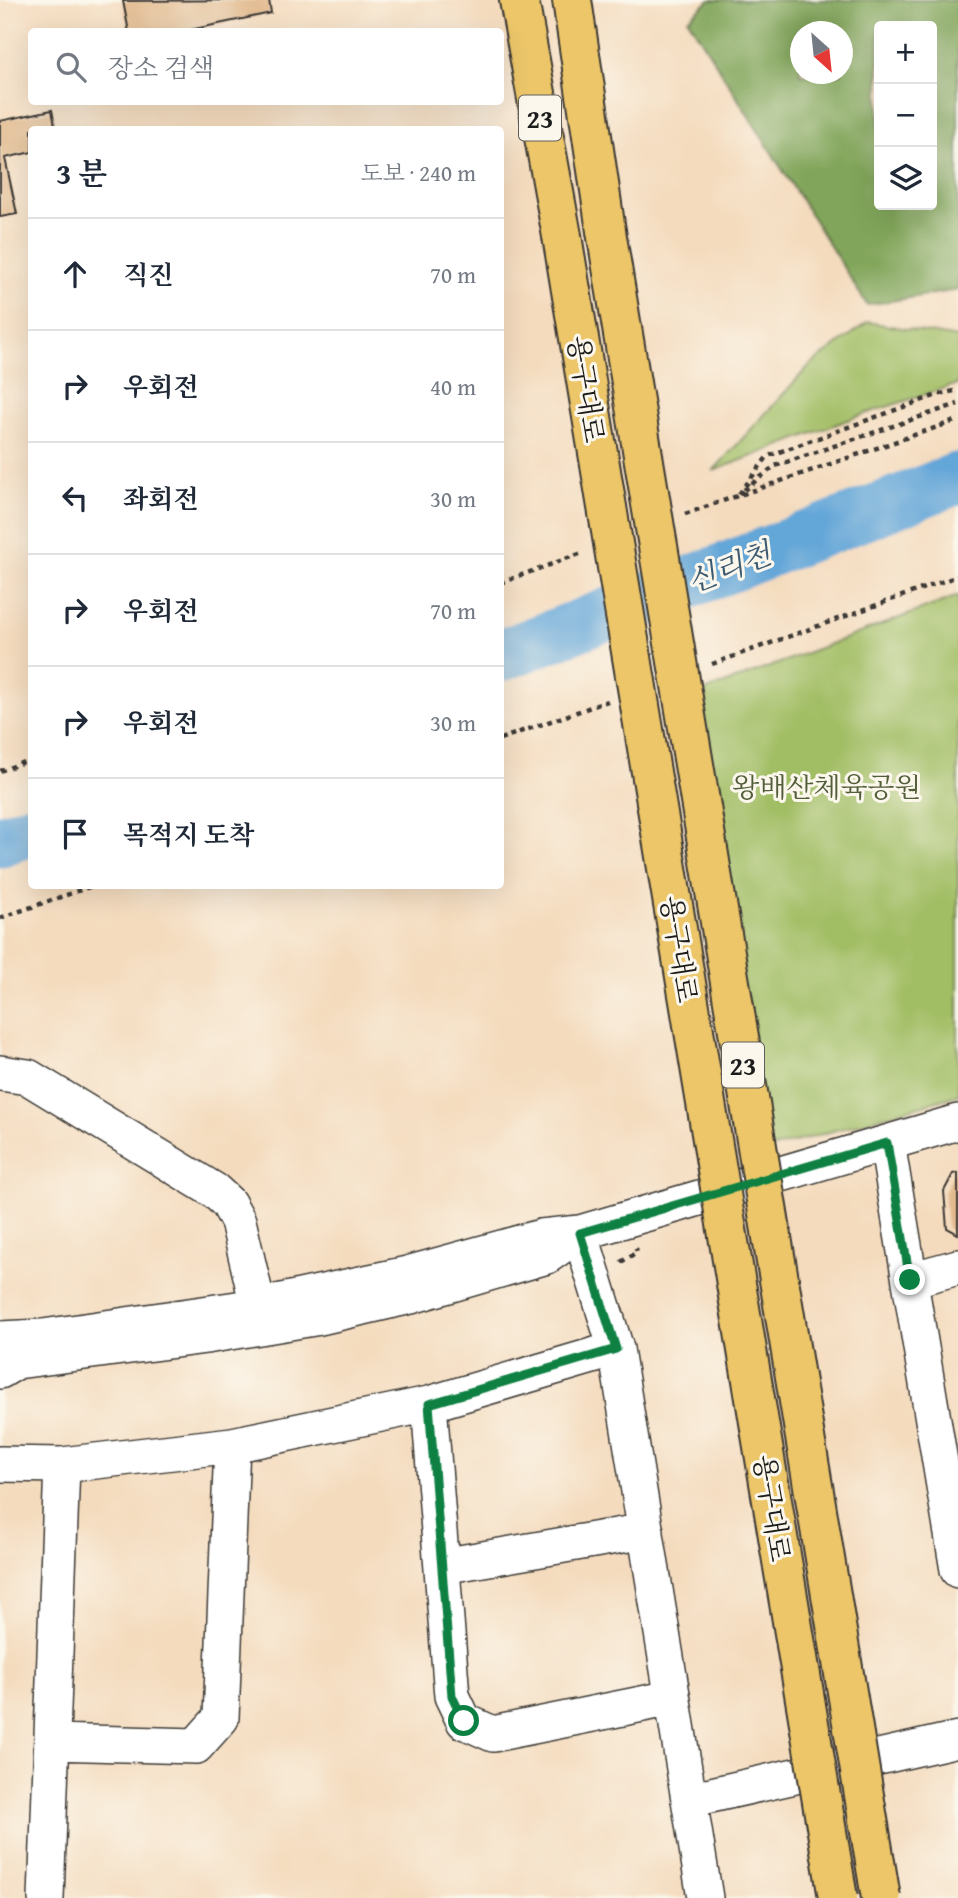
<!DOCTYPE html>
<html lang="ko">
<meta charset="utf-8">
<style>
:root{--surface:#fff;--page:#f2f2f3;--text:#1f2937;--muted:#747a83;--line:#e0e1e3}
body{margin:0;font-family:"Gentium Book Plus","Noto Serif KR",serif;background:var(--page);color:var(--text)}
.controls{position:absolute;right:21px;top:21px;display:grid;overflow:hidden;border-radius:7px;box-shadow:0 7px 28px #0002}
.controls button{width:63px;height:63px;display:grid;place-items:center;padding:0;border:0;border-bottom:2px solid var(--line);background:var(--surface);color:var(--text);font:35px sans-serif}
.compass{position:absolute;left:790px;top:21px;width:63px;height:63px;border-radius:50%;background:var(--surface);box-shadow:0 7px 28px #0002;rotate:153deg}
.stop{position:absolute;width:21px;height:21px;margin:-16px;border:5px solid #0b8043;border-radius:50%;background:#fff}
.stop.end{background:#0b8043;border-color:#fff;box-shadow:0 2px 7px #0008}
.list{margin:0;padding:0;list-style:none}
h2{display:flex;justify-content:space-between;align-items:center;height:91px;margin:0;padding:0 28px;font-size:30px}
h2 small{font-size:23px;font-weight:400;color:var(--muted)}
.list li{display:grid;grid-template-columns:46px 1fr auto;gap:21px;align-items:center;box-sizing:border-box;height:112px;padding:0 28px;border-top:2px solid var(--line)}
.list b{display:block;font-size:26px;white-space:nowrap}
.list em{font-size:23px;font-style:normal;color:var(--muted)}
.icon{flex:none;width:38px;height:38px;fill:none;stroke:currentColor;stroke-width:2;stroke-linecap:round;stroke-linejoin:round}
.map{position:relative;flex:none;width:958px;height:1898px;overflow:hidden}
.search{position:absolute;background:var(--surface);box-shadow:0 7px 28px #0002;left:28px;top:28px;width:476px;height:77px;display:flex;align-items:center;gap:18px;box-sizing:border-box;padding:0 24px;border-radius:7px;color:var(--muted);font-size:26px}
.panel{position:absolute;background:var(--surface);box-shadow:0 7px 28px #0002;left:28px;top:126px;width:476px;height:763px;border-radius:7px}
.map>svg:first-child{display:block}
.green{fill:#a2be65;stroke:#5f6d40;stroke-width:2}
.forest{fill:#81a55a;stroke:#4e603b;stroke-width:2;fill-rule:evenodd}
.lines{fill:none;stroke-linecap:round;stroke-linejoin:round}
.river{stroke:#64a6d8;stroke-width:52}
.building{fill:#dfb485}
.minor-casing{stroke:#3c3934;stroke-width:38}
.highway-casing{stroke:#3c3934;stroke-width:42}
.path{stroke:#3c3934;stroke-width:4.5;stroke-dasharray:5 5;stroke-linecap:butt}
.minor{stroke:#fff;stroke-width:35}
.highway{stroke:#ecc669;stroke-width:38}
.highway-bridge-casing{stroke:#3c3934;stroke-width:42;stroke-linecap:butt}
.highway-bridge{stroke:#ecc669;stroke-width:38}
.route{stroke:#0b8043;stroke-width:9}
.labels{text-anchor:middle;dominant-baseline:central;stroke-width:6;stroke-linejoin:round;paint-order:stroke}
.shield{fill:#fbf7ec;stroke:#5f5e5a;stroke-width:2}
.shield-label{font-size:26px;font-weight:bold;fill:#1c1c1c}
.street-label{font-size:28px;fill:#1c1c1c;stroke:#fbf7ec}
.park-label{font-size:28px;fill:#525d39;stroke:#fbf7ec}
.water-label{font-size:30px;font-style:italic;fill:#3c5a71;stroke:#fbf7ec}
</style>
<div class="map">
<svg width="958" height="1898" viewBox="0 0 958 1898">
<rect width="100%" height="100%" fill="#fbf7ec"/>
<filter id="ink" filterUnits="userSpaceOnUse"><feTurbulence type="fractalNoise" baseFrequency=".0143" numOctaves="2"/><feDisplacementMap in="SourceGraphic" scale="14" xChannelSelector="R" yChannelSelector="G"/><feConvolveMatrix kernelMatrix="1 2 1 2 8 2 1 2 1" color-interpolation-filters="sRGB"/></filter>
<filter id="wash" filterUnits="userSpaceOnUse"><feTurbulence type="fractalNoise" baseFrequency=".00686" numOctaves="4" result="noise"/><feDisplacementMap in="SourceGraphic" scale="28" xChannelSelector="R" yChannelSelector="G"/><feGaussianBlur stdDeviation="1.57" result="paint"/><feColorMatrix in="noise" values="0 0 0 0 0 0 0 0 0 0 0 0 0 0 0 0 0 1.4 0 .05"/><feComposite in="paint" operator="in"/></filter>
<g filter="url(#wash)">
<rect width="100%" height="100%" fill="#f4dbbe"/>
<path class="green" d="M868,322L958,338V384L858,416L713,471L809,366Z
M958,596V1095L767,1150L676,702Z"/>
<path class="forest" d="M710,0H958V290L867,305L688,19ZM879,26H932V205H879ZM800,32H842V74H800Z"/>
<g class="lines">
<path class="river" d="M500,656L958,478
M0,841L32,830"/>
</g>
<g id="blocks">
<path class="building" d="M269,0L271,13L180,32H129L123,1Z
M52,110L56,130H32V152L5,158L17,214L0,217V121Z
M958,1173V1234L947,1228L944,1191L953,1174Z"/>
</g>
</g>
<g filter="url(#ink)">
<use href="#blocks" fill-opacity="0" stroke="#3c3934" stroke-width="2"/>
<g class="lines">
<defs>
<path id="minor" d="M0,1073L28,1077L215,1191L228,1203L238,1221L258,1306
M887,1143L958,1570
M910,1280L958,1267
M0,1339L43,1337L258,1306L407,1274L541,1237L580,1233L547,1256L411,1296L320,1317L206,1336L17,1361L0,1371
M429,1404L452,1696L464,1721L493,1734L672,1698
M0,1464L62,1465L232,1445L429,1404L616,1349
M442,1566L646,1531
M52,1742L196,1746L221,1718L232,1445
M689,1800L958,1739
M46,1898L62,1465
M705,1898L616,1349L580,1233L958,1122"/>
<path id="highway" d="M519,0L562,236
M572,0L606,231"/>
</defs>
<use href="#minor" class="minor-casing"/>
<use href="#highway" class="highway-casing"/>
<path class="path" d="M744,490L775,466L958,404
M739,494L768,456L937,395L958,390
M685,514L958,420
M500,583L582,553
M712,664L958,576
M500,739L608,701
M0,771L32,759
M0,918L92,886
M621,1262L637,1252L636,1248"/>
<use href="#minor" class="minor"/>
<use href="#highway" class="highway"/>
<defs>
<path id="highway-bridge" d="M606,231L881,1898
M562,236L838,1898"/>
</defs>
<use href="#highway-bridge" class="highway-bridge-casing"/>
<use href="#highway-bridge" class="highway-bridge"/>
</g>
</g>
<g class="lines" filter="url(#ink)">
<path class="route" d="M464,1721L452,1696L429,1404L616,1349L580,1233L887,1143L910,1280"/>
</g>
<g class="labels">
<g class="shield">
<rect x="519" y="95.5" width="42" height="45" rx="5"/>
<rect x="722" y="1042.5" width="42" height="45" rx="5"/>
</g>
<g class="shield-label">
<text x="540" y="118">23</text>
<text x="743" y="1065">23</text>
</g>
<g class="street-label">
<text transform="translate(587 389) rotate(81)">용구대로</text>
<text transform="translate(680 949) rotate(81)">용구대로</text>
<text transform="translate(773 1508) rotate(81)">용구대로</text>
</g>
<g class="park-label">
<text x="827" y="786">왕배산체육공원</text>
</g>
<g class="water-label">
<text transform="translate(729 567) rotate(-21)">신리천</text>
</g>
</g>
</svg>
<div class="controls">
<button>+</button>
<button>−</button>
<button><svg class="icon" aria-label="layers" viewBox="0 0 24 24"><path d="M12 4l9 5-9 5-9-5zM3 14l9 5 9-5"/></svg></button>
</div>
<svg class="compass" viewBox="-18 -18 36 36"><path d="M0-13l5 13h-10z" fill="#e53935"/><path d="M0 13l5-13h-10z" fill="#747a83"/></svg>
<div class="stop" style="left:464px;top:1721px"></div>
<div class="stop end" style="left:910px;top:1280px"></div>
<div class="search"><svg class="icon" aria-label="search" viewBox="0 0 24 24"><circle cx="10" cy="10" r="6"/><path d="M15 15l6 6"/></svg>장소 검색</div>
<section class="panel">
<h2>3 분<small>도보 · 240 m</small></h2>
<ul class="list">
<li><svg class="icon" aria-label="ahead" viewBox="0 0 24 24"><path d="M12 20V5M6 11l6-6 6 6"/></svg><div><b>직진</b></div><em>70 m</em></li>
<li><svg class="icon" aria-label="right" viewBox="0 0 24 24"><path d="M7 20v-9h11M14 6l5 5-5 5"/></svg><div><b>우회전</b></div><em>40 m</em></li>
<li><svg class="icon" aria-label="left" viewBox="0 0 24 24"><path d="M17 20v-9H6M10 6l-5 5 5 5"/></svg><div><b>좌회전</b></div><em>30 m</em></li>
<li><svg class="icon" aria-label="right" viewBox="0 0 24 24"><path d="M7 20v-9h11M14 6l5 5-5 5"/></svg><div><b>우회전</b></div><em>70 m</em></li>
<li><svg class="icon" aria-label="right" viewBox="0 0 24 24"><path d="M7 20v-9h11M14 6l5 5-5 5"/></svg><div><b>우회전</b></div><em>30 m</em></li>
<li><svg class="icon" aria-label="arrive" viewBox="0 0 24 24"><path d="M6 21V4h12l-3 4 3 4H6"/></svg><div><b>목적지 도착</b></div></li>
</ul>
</section>
</div>
